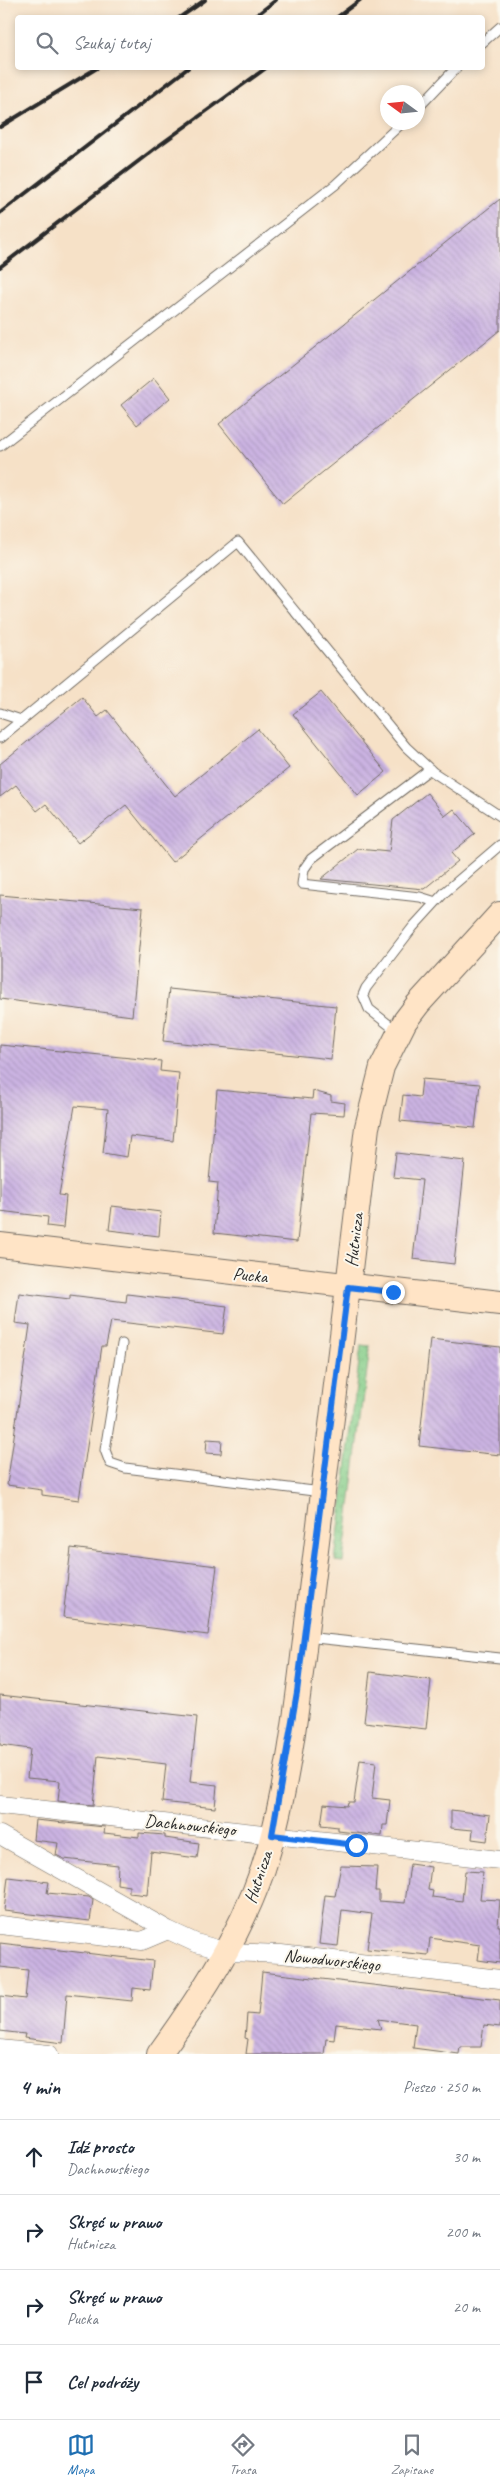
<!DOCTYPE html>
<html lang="pl">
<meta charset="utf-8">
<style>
:root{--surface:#fff;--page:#f2f2f3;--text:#1f2937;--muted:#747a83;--line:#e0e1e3;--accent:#1f6fb2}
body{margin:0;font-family:Caveat,sans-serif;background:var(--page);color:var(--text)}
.compass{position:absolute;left:380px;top:85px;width:45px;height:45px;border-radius:50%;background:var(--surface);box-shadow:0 2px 8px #0003;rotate:285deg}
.stop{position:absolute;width:15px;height:15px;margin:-11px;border:4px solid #1a73e8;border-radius:50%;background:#fff}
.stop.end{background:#1a73e8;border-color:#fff;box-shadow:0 1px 5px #0008}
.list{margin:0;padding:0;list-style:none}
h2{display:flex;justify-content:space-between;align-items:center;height:65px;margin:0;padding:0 20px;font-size:21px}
h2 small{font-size:16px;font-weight:400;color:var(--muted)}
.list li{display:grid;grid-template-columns:32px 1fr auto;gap:15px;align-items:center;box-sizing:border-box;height:75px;padding:0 20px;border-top:1px solid var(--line)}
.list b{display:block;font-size:19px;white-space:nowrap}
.list p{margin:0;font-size:16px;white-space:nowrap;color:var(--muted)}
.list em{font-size:16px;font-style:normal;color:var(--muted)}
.icon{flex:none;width:28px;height:28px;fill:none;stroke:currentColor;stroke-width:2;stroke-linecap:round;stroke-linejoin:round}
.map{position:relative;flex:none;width:500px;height:2054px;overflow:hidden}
.search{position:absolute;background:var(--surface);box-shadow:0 2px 8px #0003;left:15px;right:15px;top:15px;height:55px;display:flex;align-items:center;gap:12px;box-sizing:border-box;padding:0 18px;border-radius:5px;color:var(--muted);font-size:19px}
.sheet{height:365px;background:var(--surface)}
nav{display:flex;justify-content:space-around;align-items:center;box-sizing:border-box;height:70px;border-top:1px solid var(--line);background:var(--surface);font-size:14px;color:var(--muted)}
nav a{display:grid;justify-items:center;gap:2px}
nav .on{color:var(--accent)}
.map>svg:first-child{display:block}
.grass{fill:url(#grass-dots);stroke:#587c5a}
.building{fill:url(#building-back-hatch)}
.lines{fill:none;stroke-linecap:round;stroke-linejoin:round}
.lane-casing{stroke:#726b62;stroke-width:11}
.street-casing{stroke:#726b62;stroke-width:19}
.secondary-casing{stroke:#726b62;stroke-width:26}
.lane{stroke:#fff;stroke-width:9}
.street{stroke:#fff;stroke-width:18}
.secondary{stroke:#ffe4c6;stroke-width:24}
.rail{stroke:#2b2b2b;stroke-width:4}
.route{stroke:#1a73e8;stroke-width:6}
.labels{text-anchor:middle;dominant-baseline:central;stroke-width:4;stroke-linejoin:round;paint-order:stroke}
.street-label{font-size:18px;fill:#2b2b2b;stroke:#fbf7ec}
</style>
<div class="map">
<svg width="500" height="2054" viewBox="0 0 500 2054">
<defs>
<pattern id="grass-dots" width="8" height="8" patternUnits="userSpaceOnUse" patternTransform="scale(1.25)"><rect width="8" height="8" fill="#86ce8a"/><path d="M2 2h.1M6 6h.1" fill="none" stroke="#74b177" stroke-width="1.8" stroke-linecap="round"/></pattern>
<pattern id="building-back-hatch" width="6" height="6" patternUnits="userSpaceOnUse" patternTransform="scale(1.25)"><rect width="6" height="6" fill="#cbb3e2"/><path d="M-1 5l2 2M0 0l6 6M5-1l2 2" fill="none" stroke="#ae9ac2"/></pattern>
</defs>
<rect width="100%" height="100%" fill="#fbf7ec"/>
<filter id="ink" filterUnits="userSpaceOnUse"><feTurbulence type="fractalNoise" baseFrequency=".02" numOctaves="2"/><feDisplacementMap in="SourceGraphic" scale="10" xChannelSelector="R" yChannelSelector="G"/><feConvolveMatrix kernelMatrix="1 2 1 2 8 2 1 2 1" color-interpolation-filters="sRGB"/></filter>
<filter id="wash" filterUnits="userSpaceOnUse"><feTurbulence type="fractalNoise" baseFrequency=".0096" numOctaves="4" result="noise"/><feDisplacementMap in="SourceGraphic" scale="20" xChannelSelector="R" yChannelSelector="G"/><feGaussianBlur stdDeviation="1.12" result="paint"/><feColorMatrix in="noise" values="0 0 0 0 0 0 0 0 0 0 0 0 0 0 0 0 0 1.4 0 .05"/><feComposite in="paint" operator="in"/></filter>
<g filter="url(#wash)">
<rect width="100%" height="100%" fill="#f6e1c7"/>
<path class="grass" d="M361,1345L370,1346L343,1562L335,1561Z"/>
<g id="blocks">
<path class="building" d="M500,199V330L283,504L219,424Z
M154,378L170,398L137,425L121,405Z
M321,692L386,772L358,795L293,714Z
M82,697L98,717L107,710L175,796L258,729L289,768L172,862L126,805L78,843L46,804L37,811L16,785L0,797V764Z
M427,793L445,816L454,809L475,834L451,853L458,861L424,889L321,879L358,849L389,852L393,820Z
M0,895L143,908L132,1016L0,999Z
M169,989L336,1006L331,1059L163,1041Z
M0,1045L161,1061L160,1071L179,1073L173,1141L130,1136L127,1157L103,1153L108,1109L75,1106L59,1195L66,1196L63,1228L47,1226L48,1217L0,1211Z
M422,1079L480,1084L475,1128L400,1121L403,1095L420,1097Z
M217,1090L312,1099L313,1091L331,1096V1101L345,1103L344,1115L311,1113L297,1242L214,1233L218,1183L209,1182Z
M396,1153L465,1161L454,1264L413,1259L422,1180L393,1177Z
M112,1206L161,1212L159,1236L109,1230Z
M19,1293L70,1299V1295L126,1302L127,1294L227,1306L223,1334L111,1321L106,1346H102L79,1500L42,1495V1490L7,1485L30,1325L15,1323Z
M430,1339L500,1347V1455L419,1446Z
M207,1439L222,1440L221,1454L206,1453Z
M71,1548L217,1566L208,1635L63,1617Z
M370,1672L431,1680L426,1729L364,1722Z
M0,1695L197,1717L190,1782L217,1785L215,1808L162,1802L166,1764L98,1756L93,1805L58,1801L60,1781L27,1778L30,1749L0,1745Z
M360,1760L376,1762L372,1798L390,1800L387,1825H383L382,1836L338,1831V1827L321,1825L324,1804L347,1806L348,1802H354Z
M451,1810L490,1815L487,1841L472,1839L473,1830L451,1828Z
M35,1820L105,1827L104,1833L139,1837V1833L165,1835V1838L199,1843L197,1858L151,1852L147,1895L129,1893V1886L117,1884L118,1865L64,1859L56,1855L58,1843L33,1840Z
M410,1864L431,1867L428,1890L433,1891L432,1897L462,1901L465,1871L483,1872L480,1899L500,1900L498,1926H500V1963L478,1960L480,1945L430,1938L428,1955L367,1949L372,1914L342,1910L338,1946L319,1944L325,1895L335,1896L341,1866L377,1867L375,1891H379V1901L405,1903Z
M8,1877L49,1882L47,1893L89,1897L93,1900L90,1921L4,1911Z
M0,1943L153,1961L150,1990L133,1988L132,2001L67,1994L63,2043L24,2038L25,2034L0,2031V1996L25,1999L28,1970L0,1967Z
M262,1972L500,2000V2027L484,2025L481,2047H460L459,2054L413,2048L416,2024L378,2019L381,2029L336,2024L334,2040L326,2039L324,2054H246L248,2039L245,2038L247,2014L258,2015Z"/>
</g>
</g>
<g filter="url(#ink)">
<use href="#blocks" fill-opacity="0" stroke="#726b62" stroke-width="1"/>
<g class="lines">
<defs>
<path id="lane" d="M482,43L500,27
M418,108L456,68
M0,446L335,185L403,122
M0,713L21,720
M0,738L238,542L406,747L433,772L500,816
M430,769L311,859L304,869L302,884L420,897L436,902
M398,1032L369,1009L363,995L366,988L413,927L445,892L500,845
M122,1344L105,1450L110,1463L125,1468L322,1492
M306,1637L500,1658"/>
<path id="street" d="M0,1805L500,1860
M0,1835L168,1930L196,1943L227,1952L281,1954L500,1979
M0,1925L142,1941L168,1930
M0,2049L49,2054"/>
<path id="secondary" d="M0,1245L500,1303
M159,2054C201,1996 239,1938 263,1869C292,1780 301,1668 313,1574C332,1425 349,1276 367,1127L382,1067L405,1021L418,1004L500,914"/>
</defs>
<use href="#lane" class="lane-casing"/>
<use href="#street" class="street-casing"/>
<use href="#secondary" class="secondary-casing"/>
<use href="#lane" class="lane"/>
<use href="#street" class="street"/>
<use href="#secondary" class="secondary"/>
<path class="rail" d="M179,18L205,0
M253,18L276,0
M336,18L360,0
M0,127L97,68
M0,213L188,68
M0,267L157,147L266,68"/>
</g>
</g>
<g class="lines" filter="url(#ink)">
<path class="route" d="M356,1845L272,1835L297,1692L348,1287L393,1292"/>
</g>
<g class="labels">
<g class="street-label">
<text transform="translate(354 1240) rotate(-83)">Hutnicza</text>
<text transform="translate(250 1275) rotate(6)">Pucka</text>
<text transform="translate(190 1825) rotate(6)">Dachnowskiego</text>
<text transform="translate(258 1877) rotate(-71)">Hutnicza</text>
<text transform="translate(332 1960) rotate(6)">Nowodworskiego</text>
</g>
</g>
</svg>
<svg class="compass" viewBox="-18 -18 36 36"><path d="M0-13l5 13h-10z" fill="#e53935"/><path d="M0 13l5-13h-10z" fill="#747a83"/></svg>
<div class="stop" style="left:356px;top:1845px"></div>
<div class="stop end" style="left:393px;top:1292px"></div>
<div class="search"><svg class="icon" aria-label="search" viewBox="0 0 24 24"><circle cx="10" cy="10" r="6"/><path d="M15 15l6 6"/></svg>Szukaj tutaj</div>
</div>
<section class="sheet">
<h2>4 min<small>Pieszo · 250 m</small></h2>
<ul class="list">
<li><svg class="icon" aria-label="ahead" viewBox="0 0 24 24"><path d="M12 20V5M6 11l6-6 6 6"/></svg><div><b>Idź prosto</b><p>Dachnowskiego</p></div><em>30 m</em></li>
<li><svg class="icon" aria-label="right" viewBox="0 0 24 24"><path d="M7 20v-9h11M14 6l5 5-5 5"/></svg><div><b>Skręć w prawo</b><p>Hutnicza</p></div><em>200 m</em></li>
<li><svg class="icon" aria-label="right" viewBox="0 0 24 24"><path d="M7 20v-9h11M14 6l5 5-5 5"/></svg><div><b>Skręć w prawo</b><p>Pucka</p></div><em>20 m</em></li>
<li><svg class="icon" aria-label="arrive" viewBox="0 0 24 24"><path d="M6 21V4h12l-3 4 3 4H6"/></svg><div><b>Cel podróży</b></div></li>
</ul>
</section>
<nav>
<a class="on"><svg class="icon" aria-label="map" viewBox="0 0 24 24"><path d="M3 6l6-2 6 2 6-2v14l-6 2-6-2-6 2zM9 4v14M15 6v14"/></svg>Mapa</a>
<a><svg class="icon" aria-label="directions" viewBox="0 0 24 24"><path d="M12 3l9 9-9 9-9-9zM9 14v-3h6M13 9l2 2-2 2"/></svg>Trasa</a>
<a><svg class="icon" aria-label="saved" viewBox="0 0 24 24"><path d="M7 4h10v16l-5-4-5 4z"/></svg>Zapisane</a>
</nav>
